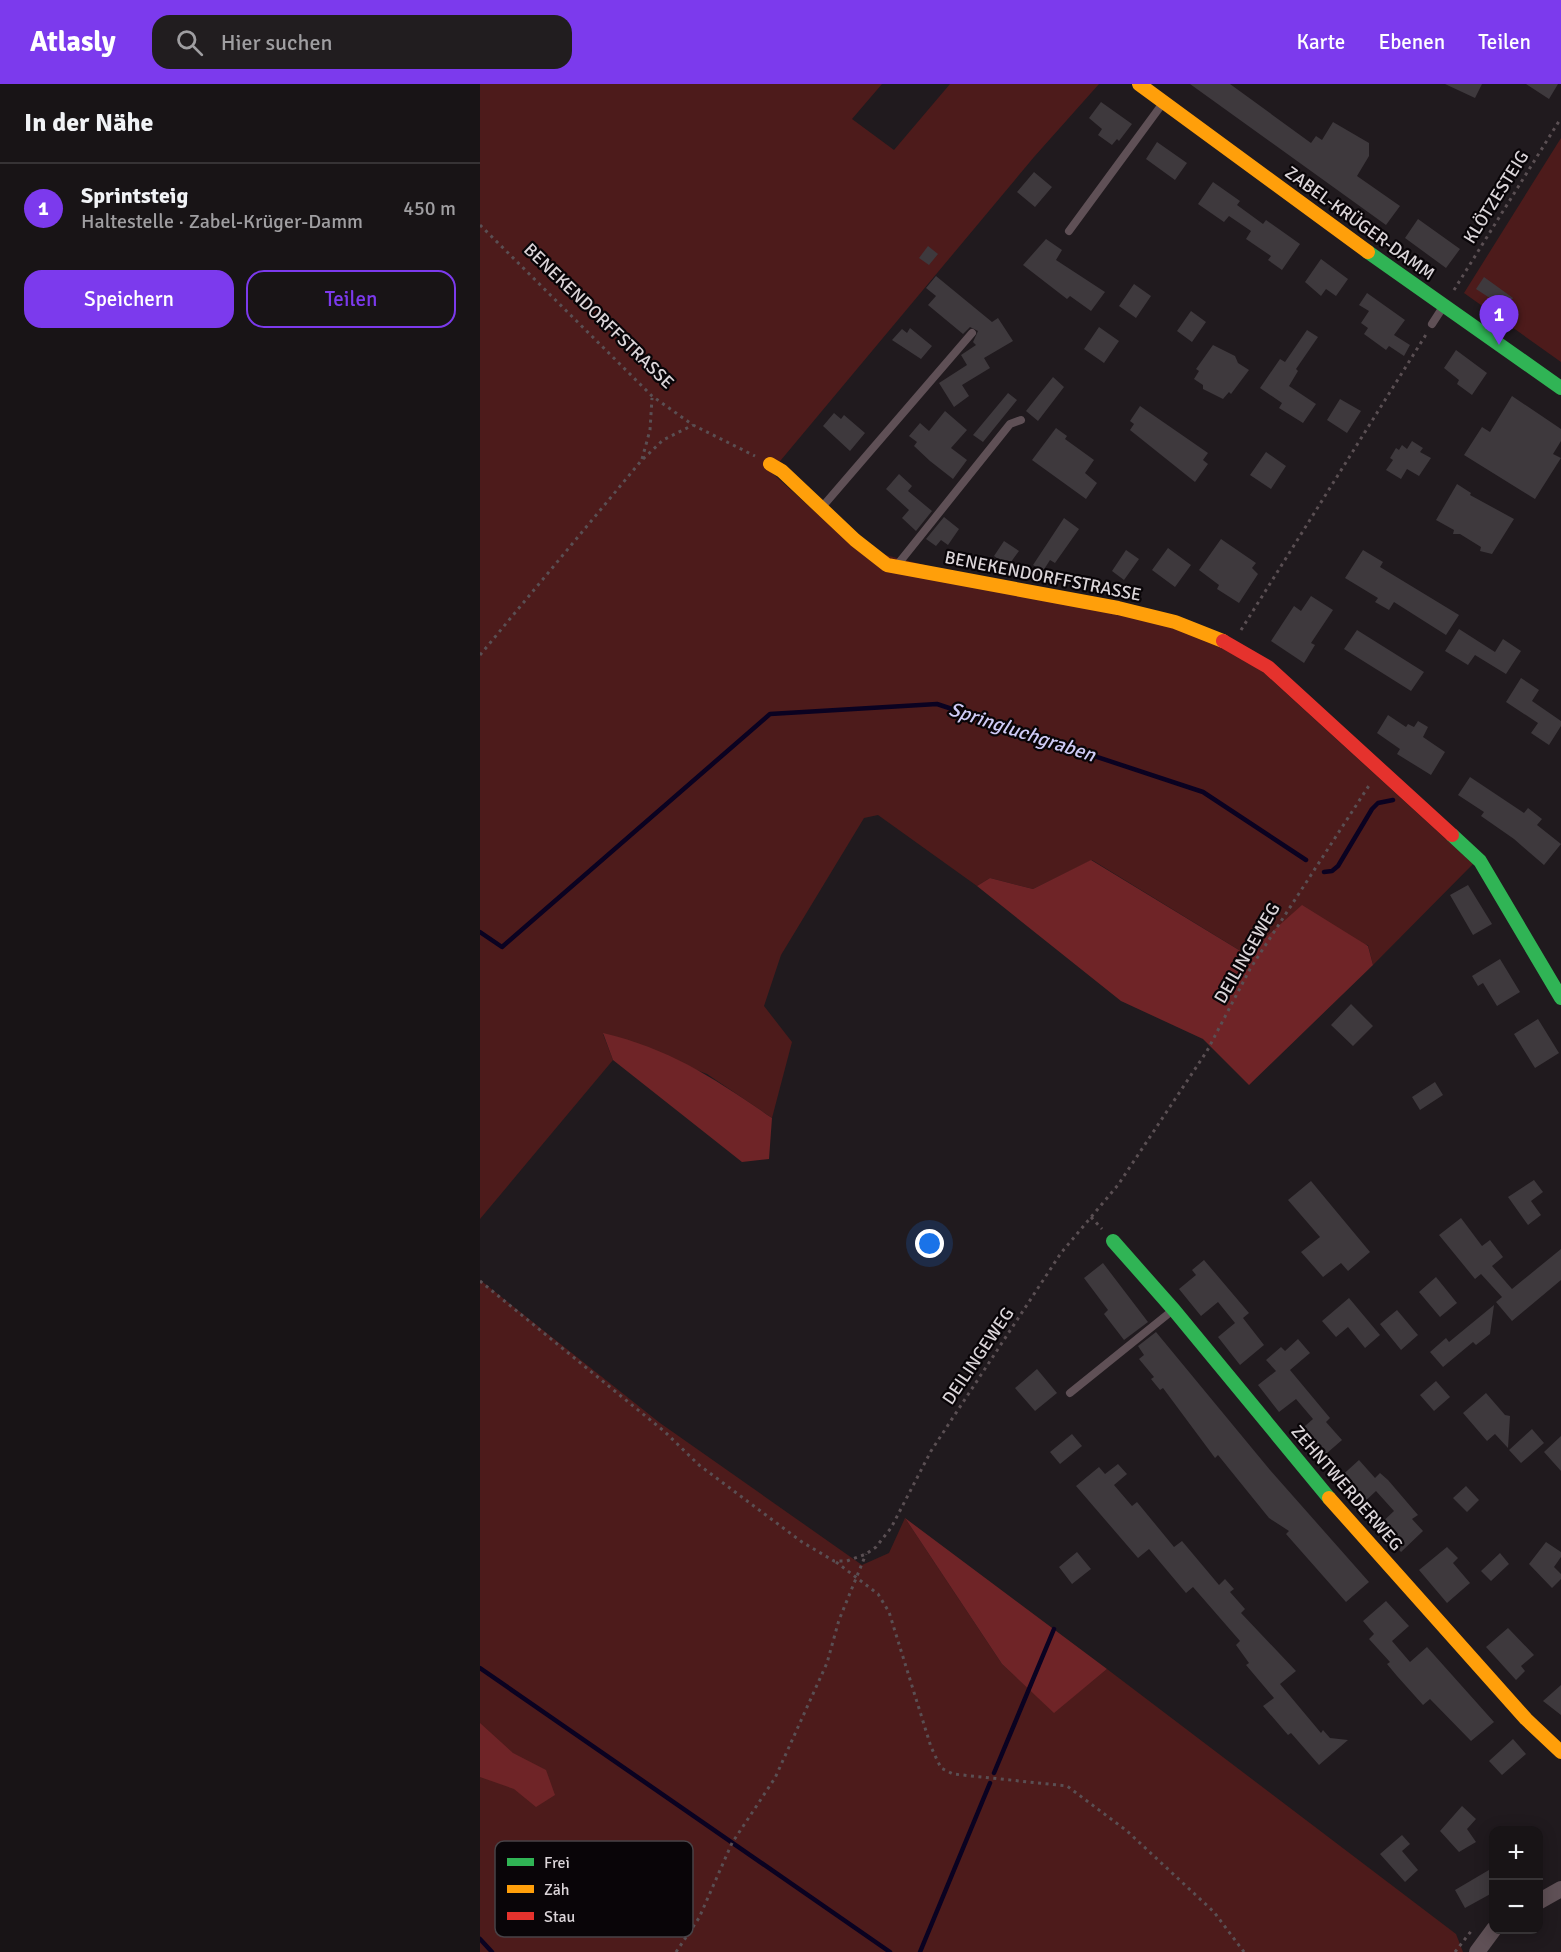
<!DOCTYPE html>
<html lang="de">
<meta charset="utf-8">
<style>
:root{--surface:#181416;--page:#211d1f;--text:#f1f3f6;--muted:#9f9ea1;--line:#363335;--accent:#7c3aed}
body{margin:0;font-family:Signika,sans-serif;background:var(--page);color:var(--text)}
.controls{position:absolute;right:18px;bottom:18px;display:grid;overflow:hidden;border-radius:12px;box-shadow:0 3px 15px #0003}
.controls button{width:54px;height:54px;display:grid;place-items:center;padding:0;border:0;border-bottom:2px solid var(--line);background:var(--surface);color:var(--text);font:30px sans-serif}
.you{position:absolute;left:450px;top:1160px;width:21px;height:21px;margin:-15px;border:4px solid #fff;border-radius:50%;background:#1a73e8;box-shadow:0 0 0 9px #1a73e833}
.badge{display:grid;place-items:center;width:39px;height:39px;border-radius:50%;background:var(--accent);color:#fff;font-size:20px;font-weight:700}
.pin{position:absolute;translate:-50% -50px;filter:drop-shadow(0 2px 3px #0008)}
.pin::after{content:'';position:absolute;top:32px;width:21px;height:18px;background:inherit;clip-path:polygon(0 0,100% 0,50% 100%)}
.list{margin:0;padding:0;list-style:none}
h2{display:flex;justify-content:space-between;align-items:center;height:78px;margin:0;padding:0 24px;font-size:26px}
h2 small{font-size:20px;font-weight:400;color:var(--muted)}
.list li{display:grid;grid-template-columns:39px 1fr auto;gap:18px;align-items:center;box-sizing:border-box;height:90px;padding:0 24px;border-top:2px solid var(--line)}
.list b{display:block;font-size:22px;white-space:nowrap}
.list p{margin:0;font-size:20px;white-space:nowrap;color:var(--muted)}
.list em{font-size:20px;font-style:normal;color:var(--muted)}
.actions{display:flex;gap:12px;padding:18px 24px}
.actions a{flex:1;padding:14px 0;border:2px solid var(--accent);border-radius:18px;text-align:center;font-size:21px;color:var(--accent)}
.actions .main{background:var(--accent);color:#fff}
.icon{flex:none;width:33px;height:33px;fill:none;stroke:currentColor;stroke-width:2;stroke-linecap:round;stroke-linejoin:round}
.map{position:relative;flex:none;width:1081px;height:1868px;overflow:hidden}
header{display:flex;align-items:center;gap:36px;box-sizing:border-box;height:84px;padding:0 30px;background:var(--accent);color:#fff}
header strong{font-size:28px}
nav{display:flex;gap:33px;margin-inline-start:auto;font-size:21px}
.search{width:420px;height:54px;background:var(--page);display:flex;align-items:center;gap:15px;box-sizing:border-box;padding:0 21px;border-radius:18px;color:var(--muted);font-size:22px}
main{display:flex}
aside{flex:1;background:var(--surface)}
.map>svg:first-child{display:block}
.green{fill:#4d1b1b}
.forest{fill:#6f2427}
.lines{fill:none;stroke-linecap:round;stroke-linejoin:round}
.stream{stroke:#0a0221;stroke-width:4.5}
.building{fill:#3e393d}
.path{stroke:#5a4f53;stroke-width:3;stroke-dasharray:3 4.5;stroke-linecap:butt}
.lane{stroke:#5f5056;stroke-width:8}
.street{stroke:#5f5056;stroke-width:16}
.fast{stroke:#30b455;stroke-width:14}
.slow{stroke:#ff9f0a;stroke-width:14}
.jam{stroke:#e5322d;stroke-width:14}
.labels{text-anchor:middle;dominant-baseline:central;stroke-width:4.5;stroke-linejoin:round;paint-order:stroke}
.street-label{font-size:18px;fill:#dbd5d9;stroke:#090508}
.water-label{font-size:20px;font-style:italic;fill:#cfcbf6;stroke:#090508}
.key{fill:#090508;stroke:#484347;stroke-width:1.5}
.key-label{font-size:16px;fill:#dbd5d9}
</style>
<header>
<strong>Atlasly</strong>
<div class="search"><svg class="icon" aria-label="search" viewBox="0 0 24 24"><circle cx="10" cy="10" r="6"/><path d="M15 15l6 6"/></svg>Hier suchen</div>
<nav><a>Karte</a><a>Ebenen</a><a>Teilen</a></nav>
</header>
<main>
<aside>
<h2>In der Nähe<small></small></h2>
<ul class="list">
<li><span class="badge">1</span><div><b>Sprintsteig</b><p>Haltestelle · Zabel-Krüger-Damm</p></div><em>450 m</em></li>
</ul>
<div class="actions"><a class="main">Speichern</a><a>Teilen</a></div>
</aside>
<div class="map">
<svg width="1081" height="1868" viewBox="0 0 1081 1868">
<rect width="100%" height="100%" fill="#201a1e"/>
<path class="green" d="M0,0H402L372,35L414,66L470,0H619L554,73L291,388L374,463L693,544L747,563L784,589L993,780L893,881L888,861L785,854L772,874L612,776L553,805L510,794L497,802L398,731L384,734L301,871L284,922L312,958L292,1034L227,990L123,950L133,976L0,1135Z
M1081,54V278L984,209Z
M0,1196L180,1339L382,1481L409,1469L425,1434L522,1580L574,1628L627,1585L976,1850L983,1868H0Z"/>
<path class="forest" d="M611,776L772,874L785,854L822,821L888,862L893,881L769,1001L723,955L641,917L497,802L510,794L553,805Z
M123,949C191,965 235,995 292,1034L289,1075L262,1078L133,976Z
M425,1434L627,1585L574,1629L522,1580Z
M0,1639L33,1669L66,1686L75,1711L56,1723L34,1705L0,1693Z"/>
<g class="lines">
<path class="stream" d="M844,788L852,787L858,782L892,725L898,719L913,716
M0,848L22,863L290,630L457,620L723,708L826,776
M0,1584L410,1868
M514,1689L574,1545
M0,1855L12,1868
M440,1868L510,1699"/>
</g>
<path class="building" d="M710,0H750L831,59L836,52L842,56L853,38L889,59V72L877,92L920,122L906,141Z
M965,0H1002L995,14Z
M1046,0H1078L1069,15Z
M621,18L652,40L639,57L637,55L632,61L618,51L622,45L609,34Z
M677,58L707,79L695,96L666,75Z
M554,88L572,103L555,123L537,108Z
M733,98L760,117L757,121L783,140L786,136L820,160L802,186L788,176L791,172L766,155L771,147L749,132L744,138L718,120Z
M938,135L980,165L966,184L925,154Z
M566,155L582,166L576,176L625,208L611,227L590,212L587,215L543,181Z
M448,162L458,170L449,181L439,174Z
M841,175L868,195L856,212L846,205L841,212L825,198Z
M456,192L512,238L518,234L533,257L504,274L510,284L482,301L489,312L474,323L459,299L487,281L481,271L496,261L493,258L498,247L490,243L483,250L448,221L456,212L446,204Z
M1004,193L1033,214L1025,224L996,205Z
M654,200L671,212L656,234L639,222Z
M887,209L925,236L914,251L930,261L924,272L909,262L906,266L884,250L888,244L881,239L889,227L879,221Z
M711,227L726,238L712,258L697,247Z
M619,243L639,257L624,279L604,265Z
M430,244L452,262L441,275L412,256L422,245L427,249Z
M827,246L838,253L816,285L818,287L809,302L836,320L823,339L799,324L802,319L780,304L800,275L805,278Z
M733,261L755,272L758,279L769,286L751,310L749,308L743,315L723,305V301L714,295L719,287L716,285Z
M976,266L1007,289L992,311L977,300L979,296L964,284Z
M573,293L584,303L558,337L546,327Z
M528,309L537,316L503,358L493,351Z
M1032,312L1081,345V357L1073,370L1081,374L1055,415L984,371L1002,343L1010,348Z
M860,315L881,327L867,349L847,336Z
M660,322L728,369L723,376L728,380L715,398L650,346L654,340L650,337Z
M465,327L487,346L471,364L487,376L473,395L450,377L434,362L437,358L429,352L440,339L449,347Z
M354,329L361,335L364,331L385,349L370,367L343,342Z
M576,344L587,352L585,355L614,376L605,389L617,399L606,415L552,376Z
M932,357L943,364L940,368L951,374L939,392L927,385L921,395L906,386L913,376L910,374L916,364L919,366L922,361L927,365Z
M786,368L806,382L791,405L770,391Z
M419,390L432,402L428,407L452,427L436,447L422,434L429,426L406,405Z
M977,400L991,409L990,411L1034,435L1012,470L1000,467L1001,463L980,450H973L974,446L956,436Z
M464,433L479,445L468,461L461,456L456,462L446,455Z
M584,434L599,445L575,479L570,476L563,487L553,481Z
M741,455L776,479L772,484L778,490L759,519L737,505L739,501L719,486Z
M524,457L539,467L528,482L514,472Z
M688,464L711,481L695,503L672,486Z
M646,466L659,475L644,496L632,487Z
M883,466L903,478L900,483L979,531L966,551L914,518L909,526L895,518L898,514L865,494Z
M831,512L853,526L831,559L835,561L824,579L791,557L814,522L821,527Z
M979,545L1015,568L1023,555L1041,567L1026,590L995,571L988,581L965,567Z
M877,546L944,588L931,607L864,565Z
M1041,594L1059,606L1052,617L1081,637V642L1069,661L1051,649L1058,639L1026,618Z
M908,631L926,643L928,640L934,643L938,637L948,643L943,653L965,668L951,691L917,670L920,665L897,649Z
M990,693L1044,729L1048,724L1062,735L1057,741L1081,760L1064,781L1034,755L1001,732L1004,728L978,711Z
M988,801L1012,840L993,851L970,811Z
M1020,875L1040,908L1017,922L1003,899L998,902L992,892Z
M871,920L893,942L873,962L851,941Z
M1058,935L1079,969L1055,984L1034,950Z
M955,998L963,1011L940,1026L932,1013Z
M1054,1096L1063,1108L1051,1117L1061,1131L1048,1141L1028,1113Z
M831,1097L890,1168L868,1187L861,1179L843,1193L821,1168L840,1153L808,1116Z
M981,1134L1002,1162L1010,1156L1023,1173L1012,1182L1032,1205L1081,1165V1196L1032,1237L1016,1218L1022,1213L1001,1190L995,1195L959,1151Z
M724,1176L769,1229L763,1234L784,1261L760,1281L738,1253L755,1239L738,1218L721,1232L699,1205L716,1191L712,1186Z
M623,1179L668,1238L644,1256L624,1230L628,1226L604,1194Z
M956,1193L977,1219L960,1233L939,1208Z
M869,1214L900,1251L885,1264L868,1243L856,1253L842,1237Z
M1014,1221L1010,1250L996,1261L993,1258L963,1283L950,1268L966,1254L969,1258Z
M917,1226L938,1251L921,1266L900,1240Z
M676,1248L790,1386L889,1498L866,1518L806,1450L809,1447L789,1434L738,1371L735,1374L683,1304L680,1306L671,1295L674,1293L659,1275L664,1271L658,1262Z
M818,1255L830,1269L810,1286L850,1334L846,1338L862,1356L839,1376L817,1349L833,1335L816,1315L799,1328L778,1301L796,1287L786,1276L801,1263L805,1267Z
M557,1285L577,1309L555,1327L535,1304Z
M956,1297L970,1313L954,1327L940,1311Z
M1006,1309L1025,1331L1030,1332L1028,1364L1015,1350L1007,1357L983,1329Z
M1052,1345L1064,1359L1041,1379L1029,1366Z
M592,1350L602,1362L580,1380L570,1368Z
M1081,1352V1387L1064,1368Z
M879,1376L895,1394L900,1389L908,1396L938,1431L932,1435L943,1447L921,1468L898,1442L914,1427L896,1407L880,1422L857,1396Z
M638,1380L647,1390L634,1401L652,1422L657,1418L694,1463L702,1457L739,1501L745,1495L754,1505L750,1508L765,1525L761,1529L816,1587L800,1600L841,1649L843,1646L850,1654L868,1656L839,1681L811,1649L808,1651L783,1622L794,1614L766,1581L769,1579L756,1561L760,1557L713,1503L706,1509L669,1465L658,1474L596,1402L619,1383L625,1390Z
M986,1402L999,1416L987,1428L973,1414Z
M1066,1458L1081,1468V1473L1074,1483L1081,1490V1495L1072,1504L1049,1480Z
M967,1463L978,1474L973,1479L990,1499L967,1519L939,1486Z
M597,1468L611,1485L592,1500L579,1483Z
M1020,1469L1029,1480L1011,1497L1001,1487Z
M906,1517L929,1542L912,1557L930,1578L947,1563L1014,1638L991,1657L950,1615L943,1621L917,1592L907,1580L910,1578L889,1555L894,1550L883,1537Z
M1028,1544L1054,1571L1041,1582L1045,1587L1036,1596L1006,1563Z
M1081,1601V1631L1063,1617Z
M1033,1655L1046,1670L1022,1691L1009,1677Z
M982,1722L996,1735L987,1745L996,1758L979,1768L960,1747Z
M922,1751L930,1760L922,1767L938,1786L925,1798L900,1770Z
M1014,1783V1808L985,1824L975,1806Z"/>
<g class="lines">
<path class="path" d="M0,141L172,312L213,341L275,372
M974,206L1081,34
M162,375L170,346L172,314
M761,546L947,249
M0,571L161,377L183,356L213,341
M611,1133L622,1145
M0,1197L185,1348L219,1381L322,1458L354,1477H367L386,1470L396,1463L411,1444L451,1367L581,1169L638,1101L727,967L770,885L890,700
M356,1478L398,1510L409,1528L451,1663L461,1684L473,1690L587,1702L647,1747L734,1828L764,1868
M196,1868L219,1834L252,1759L295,1694L347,1579L359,1536L386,1470
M975,1868L992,1846"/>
<path class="lane" d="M589,147L683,19
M952,240L963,223
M343,422L492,249
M418,480L530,340L541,336
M590,1309L693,1226"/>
<path class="street" d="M1058,1818L1081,1805
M997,1868L1014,1845"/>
<path class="fast" d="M888,168L1081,304
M972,751L1000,777L1081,914
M633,1157L694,1226L849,1414"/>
<path class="slow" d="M659,0L888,168
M290,380L302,387L375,456L407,481L638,524L695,538L743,557
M849,1414L1046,1635L1081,1668"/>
<path class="jam" d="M743,557L788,583L972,751"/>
</g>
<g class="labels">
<g class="street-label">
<text transform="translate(1016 113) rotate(-58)">KLÖTZESTEIG</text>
<text transform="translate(880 139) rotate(36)">ZABEL-KRÜGER-DAMM</text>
<text transform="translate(119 232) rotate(44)">BENEKENDORFFSTRASSE</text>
<text transform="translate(563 492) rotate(11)">BENEKENDORFFSTRASSE</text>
<text transform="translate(767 869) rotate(-60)">DEILINGEWEG</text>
<text transform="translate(498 1272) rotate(-56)">DEILINGEWEG</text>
<text transform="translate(867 1404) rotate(49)">ZEHNTWERDERWEG</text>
</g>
<g class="water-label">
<text transform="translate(542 648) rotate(18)">Springluchgraben</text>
</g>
</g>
<rect x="15" y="1757" width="198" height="96" rx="9" class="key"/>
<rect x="27" y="1774" width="27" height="8" fill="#30b455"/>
<rect x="27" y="1801" width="27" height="8" fill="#ff9f0a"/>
<rect x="27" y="1828" width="27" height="8" fill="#e5322d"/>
<g class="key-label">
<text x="64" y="1784">Frei</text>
<text x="64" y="1811">Zäh</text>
<text x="64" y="1838">Stau</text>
</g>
</svg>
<div class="controls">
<button>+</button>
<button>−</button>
</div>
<div class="you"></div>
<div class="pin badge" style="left:1019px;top:261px">1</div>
</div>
</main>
